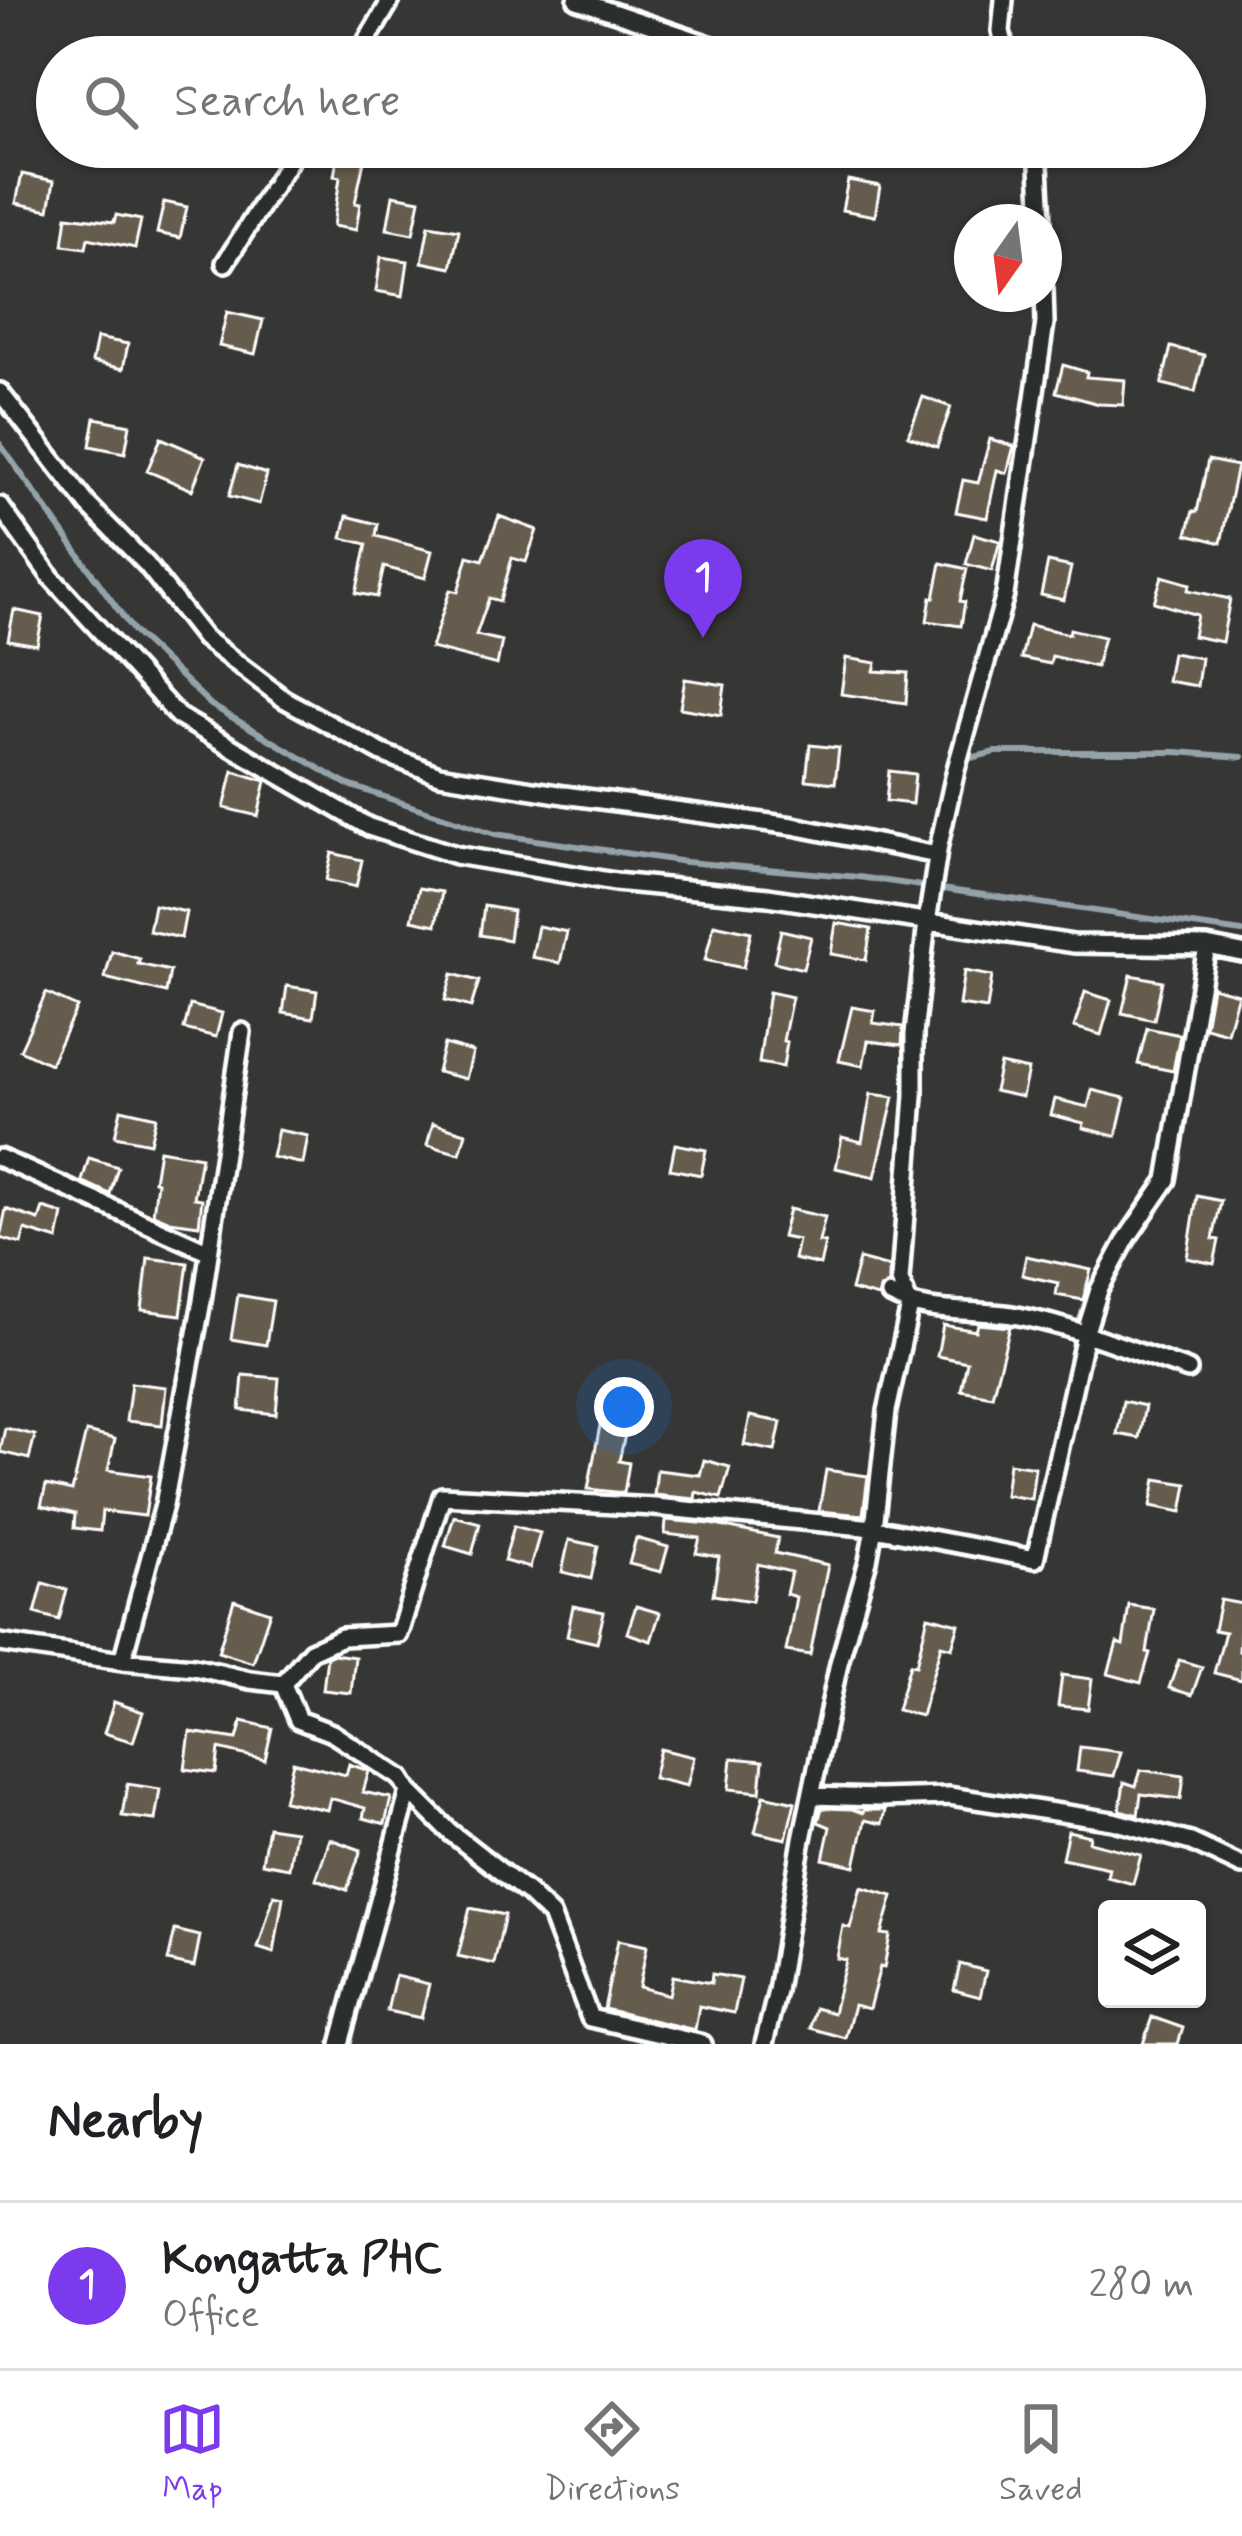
<!DOCTYPE html>
<style>
:root{--surface:#fff;--page:#f2f2f2;--text:#202124;--muted:#757577;--line:#e0e0e0;--accent:#7c3aed}
body{margin:0;font-family:Mynerve,sans-serif;background:var(--page);color:var(--text)}
.controls{position:absolute;right:36px;bottom:36px;display:grid;overflow:hidden;border-radius:12px;box-shadow:0 3px 9px #0004}
.controls button{width:108px;height:108px;display:grid;place-items:center;padding:0;border:0;border-bottom:3px solid var(--line);background:var(--surface);color:var(--text);font:60px sans-serif}
.compass{position:absolute;left:954px;top:204px;width:108px;height:108px;border-radius:50%;background:var(--surface);box-shadow:0 3px 9px #0004;rotate:194deg}
.you{position:absolute;left:624px;top:1407px;width:42px;height:42px;margin:-30px;border:9px solid #fff;border-radius:50%;background:#1a73e8;box-shadow:0 0 0 18px #1a73e833}
.badge{display:grid;place-items:center;width:78px;height:78px;border-radius:50%;background:var(--accent);color:#fff;font-size:39px;font-weight:700}
.pin{position:absolute;translate:-50% -99px;filter:drop-shadow(0 3px 6px #0008)}
.pin::after{content:'';position:absolute;top:63px;width:42px;height:36px;background:inherit;clip-path:polygon(0 0,100% 0,50% 100%)}
.list{margin:0;padding:0;list-style:none}
h2{display:flex;justify-content:space-between;align-items:center;height:156px;margin:0;padding:0 48px;font-size:51px}
h2 small{font-size:39px;font-weight:400;color:var(--muted)}
.list li{display:grid;grid-template-columns:78px 1fr auto;gap:36px;align-items:center;box-sizing:border-box;height:168px;padding:0 48px;border-top:3px solid var(--line)}
.list b{display:block;font-size:45px;white-space:nowrap}
.list p{margin:0;font-size:39px;white-space:nowrap;color:var(--muted)}
.list em{font-size:39px;font-style:normal;color:var(--muted)}
.icon{flex:none;width:66px;height:66px;fill:none;stroke:currentColor;stroke-width:2;stroke-linecap:round;stroke-linejoin:round}
.map{position:relative;flex:none;width:1242px;height:2044px;overflow:hidden}
.search{position:absolute;background:var(--surface);box-shadow:0 3px 9px #0004;left:36px;right:36px;top:36px;height:132px;display:flex;align-items:center;gap:30px;box-sizing:border-box;padding:0 42px;border-radius:66px;color:var(--muted);font-size:45px}
.sheet{height:324px;background:var(--surface)}
nav{display:flex;justify-content:space-around;align-items:center;box-sizing:border-box;height:168px;border-top:3px solid var(--line);background:var(--surface);font-size:33px;color:var(--muted)}
nav a{display:grid;justify-items:center;gap:6px}
nav .on{color:var(--accent)}
.map>svg:first-child{display:block}
.lines{fill:none;stroke-linecap:round;stroke-linejoin:round}
.stream{stroke:#94a3aa;stroke-width:6}
.building{fill:#665c4d;stroke:#fff;stroke-width:3}
.minor-casing{stroke:#fff;stroke-width:24}
.minor{stroke:#2a2d2e;stroke-width:15}
</style>
<div class="map">
<svg width="1242" height="2044" viewBox="0 0 1242 2044">
<rect width="100%" height="100%" fill="#363634"/>
<filter id="ink" filterUnits="userSpaceOnUse"><feTurbulence type="fractalNoise" baseFrequency=".00833" numOctaves="2"/><feDisplacementMap in="SourceGraphic" scale="24" xChannelSelector="R" yChannelSelector="G"/><feConvolveMatrix kernelMatrix="1 2 1 2 8 2 1 2 1" color-interpolation-filters="sRGB"/></filter>
<g filter="url(#ink)">
<g class="lines">
<path class="stream" d="M0,444L134,632L211,705L346,784L495,834L686,862L859,877L1242,932
M971,758L995,752H1176L1242,757"/>
</g>
<path class="building" d="M339,147L366,152L355,203L360,204L356,230L333,226L340,177L334,176Z
M22,174L54,181L49,210L16,203Z
M848,180L880,186L875,216L842,210Z
M393,195L420,200L413,234L387,229Z
M164,202L187,207L180,238L157,233Z
M116,215L141,220L135,248L88,238L86,248L63,245L67,216L114,222Z
M429,225L459,230L451,268L422,262Z
M381,257L408,261L403,296L376,291Z
M227,312L263,320L255,354L219,346Z
M97,338L128,344L123,369L92,362Z
M1171,347L1204,355L1195,392L1162,384Z
M1063,365L1087,372L1086,377L1125,380L1123,405L1099,404L1056,392Z
M923,397L951,407L937,447L908,436Z
M95,418L130,425L125,453L90,446Z
M161,438L205,457L192,490L147,471Z
M990,439L1014,446L1007,473L997,470L987,518L956,512L963,480L978,483Z
M1208,460L1237,466L1221,543L1187,534L1193,511L1197,512Z
M238,465L267,474L259,504L229,496Z
M347,516L378,524L376,536L432,551L425,578L384,567L377,597L356,593L367,544L342,538Z
M499,516L537,530L526,562L512,558L500,601L489,598L476,635L502,641L497,665L431,648L450,590L458,592L468,556L483,560Z
M974,534L1000,541L992,571L966,564Z
M1048,562L1071,567L1064,600L1041,595Z
M941,563L967,569L960,601L965,602L961,626L927,621L931,597L934,598Z
M1162,576L1190,584L1188,590L1230,599L1222,642L1193,636L1197,615L1154,602Z
M14,610L43,616L37,645L8,640Z
M1029,625L1069,634L1070,629L1104,637L1096,667L1052,656L1050,664L1021,658Z
M1172,653L1201,658L1197,686L1167,681Z
M846,658L876,663L874,671L908,673L906,703L841,694Z
M685,679L725,685L721,715L680,708Z
M810,745L839,748L835,783L806,780Z
M233,771L266,781L258,816L224,808Z
M889,771L915,774L912,804L886,801Z
M332,853L362,860L356,887L326,880Z
M419,888L442,892L436,925L412,920Z
M154,905L186,912L181,938L149,931Z
M484,906L513,911L509,940L480,935Z
M836,923L871,929L866,960L831,954Z
M714,924L751,932L743,968L705,960Z
M538,926L567,932L560,963L532,957Z
M781,930L811,937L803,969L774,962Z
M112,951L140,959L138,964L170,971L166,993L105,978Z
M964,971L992,976L987,1009L959,1005Z
M452,974L479,981L471,1007L445,1000Z
M1131,975L1162,981L1154,1020L1122,1013Z
M287,986L317,991L313,1018L283,1013Z
M1212,987L1238,994L1227,1033L1205,1027Z
M769,992L792,997L783,1041L787,1042L783,1067L759,1063Z
M1085,992L1111,1000L1101,1035L1074,1027Z
M46,993L77,1007L50,1064L20,1050Z
M190,1005L222,1013L216,1037L184,1029Z
M852,1007L875,1011L873,1023L903,1027L902,1045L868,1041L863,1066L839,1061Z
M1147,1028L1180,1035L1173,1071L1138,1064Z
M444,1044L473,1052L466,1079L437,1072Z
M1000,1064L1028,1070L1022,1097L994,1091Z
M1092,1090L1125,1098L1116,1136L1083,1128L1084,1123L1051,1115L1055,1099L1088,1107Z
M871,1094L894,1097L875,1177L836,1168L842,1137L862,1142Z
M121,1109L156,1117L150,1143L115,1136Z
M433,1123L466,1133L460,1154L427,1145Z
M278,1130L308,1136L303,1164L272,1157Z
M675,1144L706,1150L701,1175L670,1169Z
M159,1150L201,1157L194,1198L202,1199L199,1225L170,1221L153,1214L157,1182L154,1181Z
M89,1158L118,1167L110,1194L82,1181Z
M1197,1196L1221,1201L1213,1239L1219,1240L1214,1264L1187,1258Z
M43,1208L63,1214L58,1240L25,1230L21,1244L0,1238L6,1209L39,1220Z
M789,1209L825,1217L819,1242L825,1243L820,1265L794,1259L798,1240L782,1237Z
M1026,1256L1091,1270L1083,1300L1056,1295L1058,1283L1022,1275Z
M148,1258L188,1263L181,1315L142,1310Z
M859,1259L889,1267V1283L880,1289L878,1297L851,1290Z
M238,1295L273,1301L266,1345L231,1339Z
M978,1324L1010,1327L992,1396L961,1390L967,1362L937,1356L943,1325L976,1331Z
M243,1375L279,1378L276,1414L240,1410Z
M131,1383L166,1387L162,1425L126,1421Z
M1123,1401L1145,1406L1139,1438L1117,1434Z
M750,1416L781,1422L775,1451L744,1445Z
M601,1420L627,1426L619,1461L629,1463L624,1493L588,1489Z
M5,1428L35,1435L29,1459L0,1452Z
M86,1432L115,1439L108,1470L151,1476L145,1516L102,1511L100,1531L74,1528L75,1514L41,1506L46,1485L72,1491Z
M704,1460L730,1467L721,1498L696,1492L695,1499L654,1495L657,1470L700,1475Z
M1009,1463L1035,1467L1031,1499L1005,1495Z
M826,1470L868,1476L863,1515L819,1511Z
M1156,1479L1187,1484L1182,1512L1151,1506Z
M454,1516L480,1523L472,1554L445,1546Z
M666,1520L711,1524L778,1538L775,1553L828,1565L810,1655L786,1651L796,1597L786,1594L791,1572L758,1564L752,1601L713,1595L719,1557L696,1553L700,1538L665,1534Z
M514,1526L540,1533L530,1568L504,1561Z
M636,1538L668,1547L661,1572L629,1564Z
M569,1540L598,1546L591,1579L562,1572Z
M43,1583L67,1590L59,1620L35,1613Z
M234,1600L270,1612L253,1663L218,1652Z
M1220,1600L1242,1604L1239,1651H1242V1680L1214,1673L1225,1632L1214,1630Z
M1129,1605L1154,1609L1147,1652L1150,1653L1141,1683L1108,1674L1117,1643L1123,1645Z
M573,1606L604,1612L597,1643L567,1636Z
M636,1606L660,1613L651,1641L627,1633Z
M928,1616L959,1624L952,1648L941,1645L921,1716L897,1710L910,1664L916,1665Z
M334,1654L355,1657L351,1693L323,1690L327,1657Z
M1179,1660L1202,1667L1192,1695L1169,1688Z
M1062,1675L1092,1679L1088,1709L1058,1706Z
M114,1702L143,1712L133,1742L104,1733Z
M242,1721L272,1728L265,1760L219,1749L216,1773L185,1769L190,1732L237,1739Z
M1080,1747L1121,1752L1114,1776L1077,1771Z
M660,1749L694,1757L687,1786L653,1778Z
M732,1758L763,1761L760,1792L729,1789Z
M293,1762L346,1775L349,1764L369,1771L363,1792L391,1798L385,1824L363,1818L365,1808L330,1798L327,1810L284,1801Z
M1141,1770L1184,1776L1181,1799L1141,1794L1138,1815L1120,1810L1124,1782L1136,1786Z
M127,1784L160,1789L155,1820L122,1816Z
M764,1795L795,1802L786,1839L755,1832Z
M822,1808L852,1809L863,1813L864,1810H885L882,1824L865,1820L855,1866L823,1859L830,1827L818,1822Z
M268,1827L295,1831L289,1868L262,1863Z
M1068,1831L1090,1836L1089,1842L1141,1855L1133,1884L1107,1877L1109,1868L1062,1858Z
M330,1839L361,1850L347,1890L316,1879Z
M861,1887L893,1896L882,1934L890,1935L884,1968L880,1967L869,2009L854,2005L845,2038L810,2028L815,2008L833,2013L846,1960L837,1958L843,1926L850,1928Z
M274,1895L283,1897L274,1953L258,1948Z
M470,1908L505,1915L494,1964L458,1956Z
M175,1930L200,1936L194,1967L168,1961Z
M618,1940L647,1946L639,1987L669,1995L673,1976L711,1983L712,1974L741,1979L734,2013L699,2006L695,2030L604,2009Z
M960,1964L986,1971L980,1997L954,1990Z
M395,1976L429,1984L421,2018L387,2011Z
M1152,2017L1183,2028L1178,2044H1143Z"/>
<g class="lines">
<defs>
<path id="minor" d="M577,0L728,51L778,57
M1004,0L1001,31L1007,57
M357,57L391,0
M952,57L1007,56
M1038,147L1042,222
M225,263L298,147
M0,392L88,505L147,565L204,638L284,699L382,753L439,775L564,795L793,826L937,855
M0,506L51,577L178,716L369,827L456,855L615,882L768,897L1074,944L1207,946L1242,953
M0,1158L207,1251
M890,1295C929,1316 975,1308 1018,1316C1076,1327 1133,1351 1188,1370
M0,1643L122,1661L194,1667L250,1680L283,1684L311,1651L342,1637L399,1634L442,1496L655,1507L874,1528L1035,1559L1085,1335L1099,1290L1127,1238L1167,1180L1207,946
M122,1661L164,1505L202,1301L242,1032
M283,1684L298,1720L332,1733L401,1778L409,1791L450,1832L528,1893L551,1915L590,2018L703,2044
M811,1796L879,1798L949,1796L1113,1821L1191,1842L1242,1866
M340,2044L409,1791
M764,2044L777,1991L802,1839L839,1663L868,1561L874,1528L887,1411L910,1306L900,1280L914,1096V1034L927,922L939,845L956,769L1005,595L1045,323L1044,289"/>
</defs>
<use href="#minor" class="minor-casing"/>
<use href="#minor" class="minor"/>
</g>
</g>
</svg>
<div class="controls">
<button><svg class="icon" aria-label="layers" viewBox="0 0 24 24"><path d="M12 4l9 5-9 5-9-5zM3 14l9 5 9-5"/></svg></button>
</div>
<svg class="compass" viewBox="-18 -18 36 36"><path d="M0-13l5 13h-10z" fill="#e53935"/><path d="M0 13l5-13h-10z" fill="#757577"/></svg>
<div class="you"></div>
<div class="pin badge" style="left:703px;top:638px">1</div>
<div class="search"><svg class="icon" aria-label="search" viewBox="0 0 24 24"><circle cx="10" cy="10" r="6"/><path d="M15 15l6 6"/></svg>Search here</div>
</div>
<section class="sheet">
<h2>Nearby<small></small></h2>
<ul class="list">
<li><span class="badge">1</span><div><b>Kongatta PHC</b><p>Office</p></div><em>280 m</em></li>
</ul>
</section>
<nav>
<a class="on"><svg class="icon" aria-label="map" viewBox="0 0 24 24"><path d="M3 6l6-2 6 2 6-2v14l-6 2-6-2-6 2zM9 4v14M15 6v14"/></svg>Map</a>
<a><svg class="icon" aria-label="directions" viewBox="0 0 24 24"><path d="M12 3l9 9-9 9-9-9zM9 14v-3h6M13 9l2 2-2 2"/></svg>Directions</a>
<a><svg class="icon" aria-label="saved" viewBox="0 0 24 24"><path d="M7 4h10v16l-5-4-5 4z"/></svg>Saved</a>
</nav>
